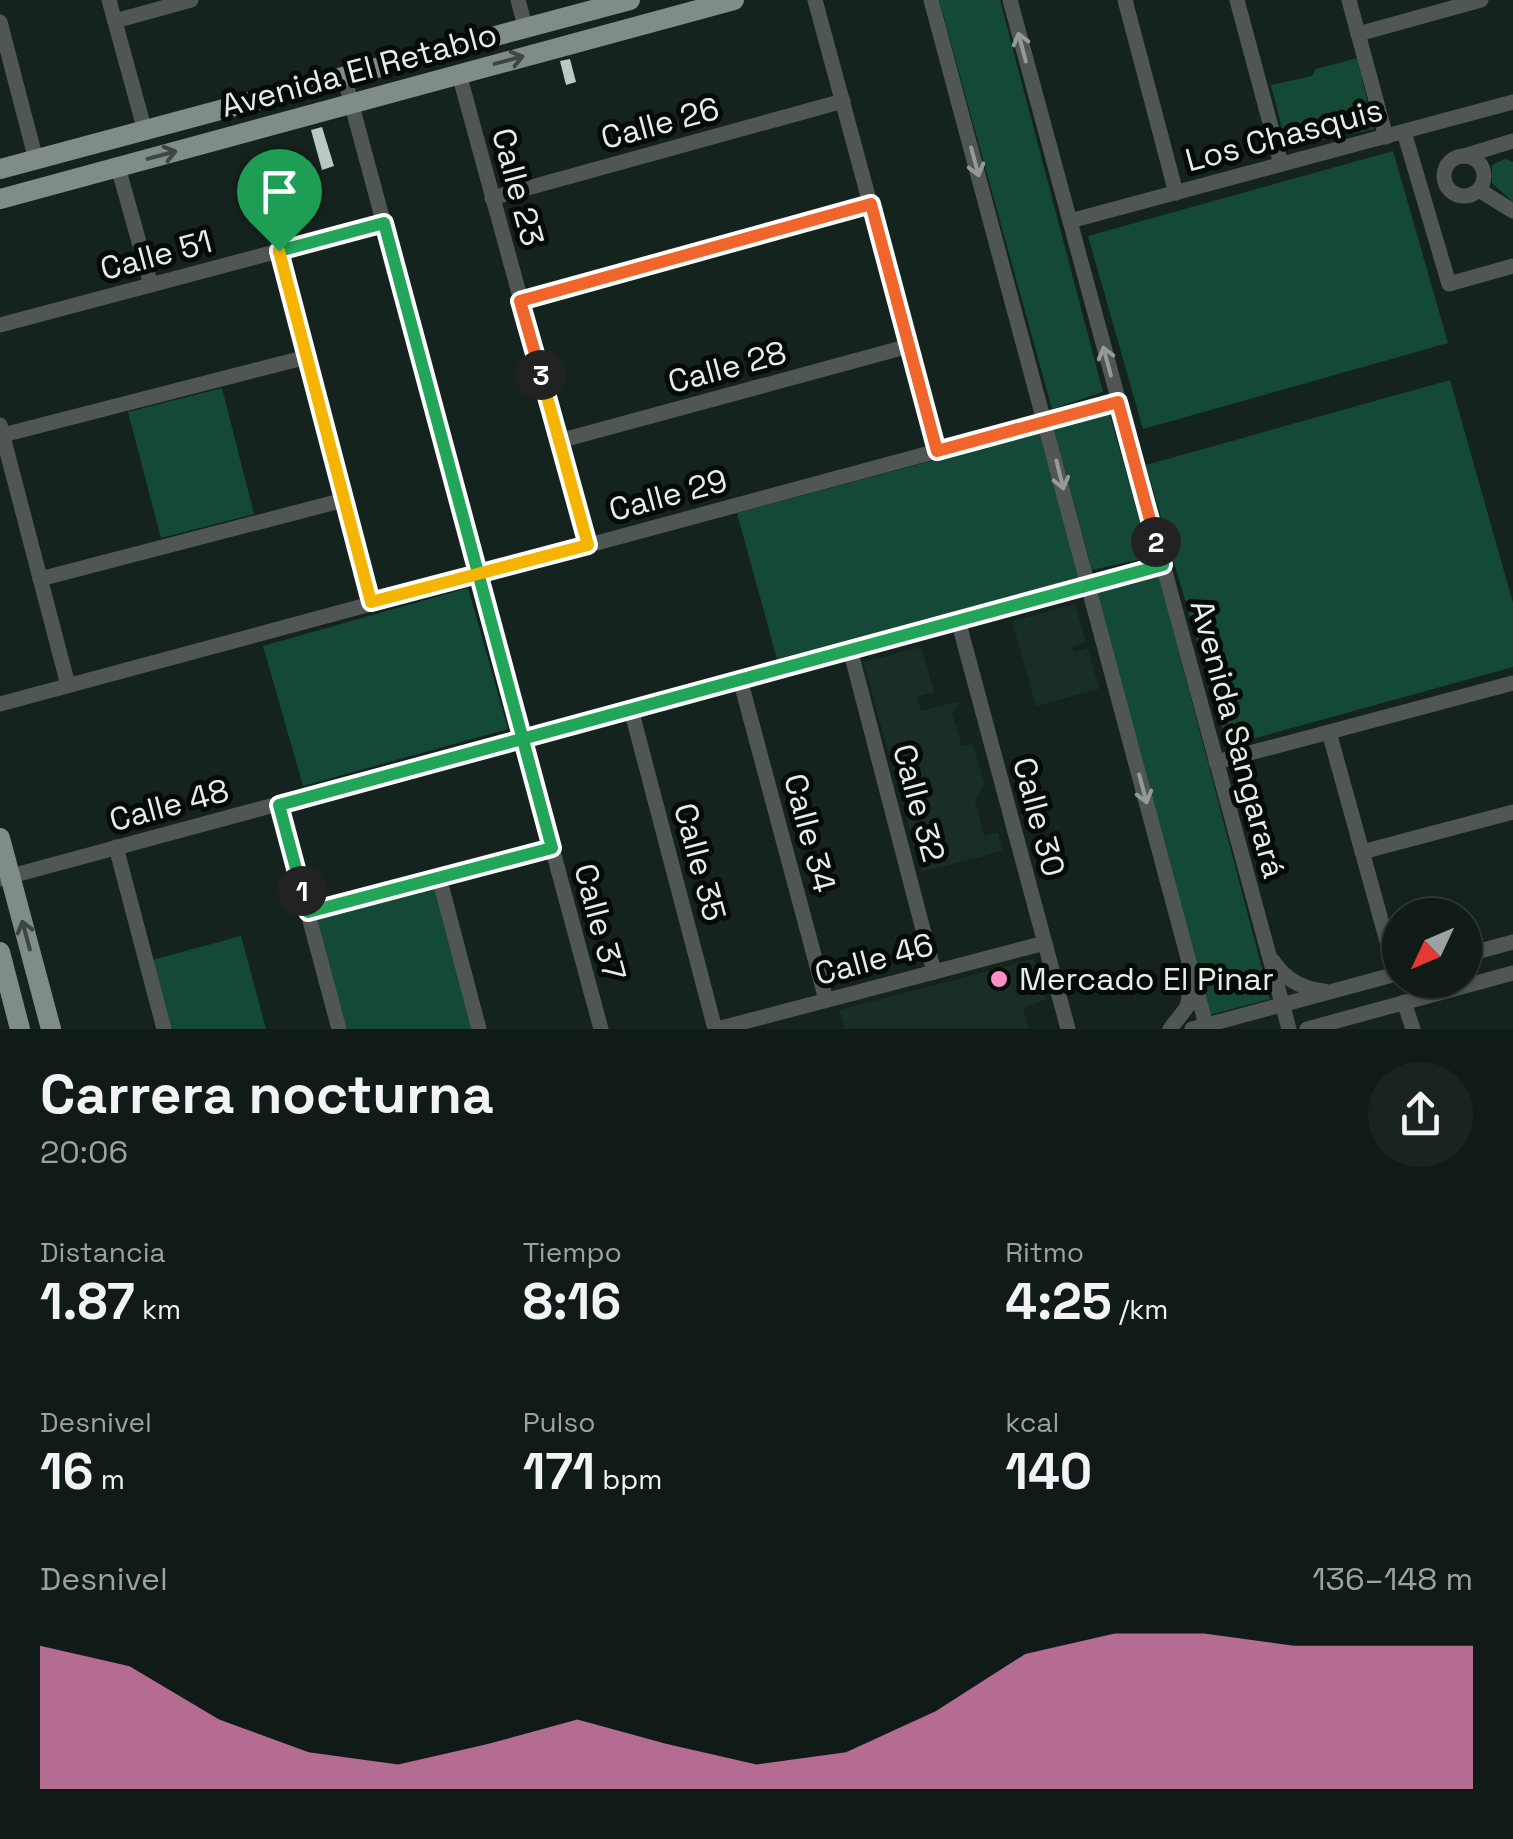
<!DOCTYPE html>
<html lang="es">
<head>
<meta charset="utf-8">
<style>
  body { margin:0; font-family:"Space Grotesk",sans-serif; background:#19231f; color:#f1f3f6; height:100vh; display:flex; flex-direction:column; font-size:38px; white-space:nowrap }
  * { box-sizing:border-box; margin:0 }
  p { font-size:32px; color:#9ca1a1 }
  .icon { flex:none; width:55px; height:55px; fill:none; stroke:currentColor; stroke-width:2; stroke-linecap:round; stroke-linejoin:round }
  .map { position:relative; height:1029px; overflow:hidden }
  .side { display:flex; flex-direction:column; background:#101a16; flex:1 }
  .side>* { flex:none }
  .needle { width:65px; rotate:226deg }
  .fabs { position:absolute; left:1382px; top:898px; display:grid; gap:20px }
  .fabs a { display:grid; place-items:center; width:100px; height:100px; border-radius:50%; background:#101a16; box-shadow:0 2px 8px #0004,0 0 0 2px #303835; font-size:50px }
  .pin { position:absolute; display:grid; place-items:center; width:85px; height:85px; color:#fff; margin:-102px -42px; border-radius:50% 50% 50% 0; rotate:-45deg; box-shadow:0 0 10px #0007 }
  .pin .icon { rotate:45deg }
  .km { position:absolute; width:50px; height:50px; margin:-25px; border-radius:50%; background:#222; color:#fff; font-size:28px; line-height:50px; text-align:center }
  .round { display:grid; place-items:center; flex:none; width:105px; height:105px; border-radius:52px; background:#19231f }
  .summary { display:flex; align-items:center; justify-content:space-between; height:170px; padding:0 40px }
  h1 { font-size:55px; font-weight:600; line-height:75px }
  .figures { display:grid; grid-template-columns:repeat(3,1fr); gap:15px; height:170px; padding:10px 40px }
  .figures div { display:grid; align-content:center }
  .figures b { font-size:50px; font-weight:600 }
  .figures small { font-size:28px; font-weight:400 }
  .figures p { font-size:28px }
  .chart { height:280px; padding:20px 40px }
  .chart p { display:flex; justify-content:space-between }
  .chart svg { width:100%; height:180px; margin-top:10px; fill:#fa8fc7; opacity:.7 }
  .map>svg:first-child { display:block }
  .built { fill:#192e26 }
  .green { fill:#144938 }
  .building { fill:#b9cac3 }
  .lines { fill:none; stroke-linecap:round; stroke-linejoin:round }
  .minor { stroke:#505653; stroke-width:15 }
  .major { stroke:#808d87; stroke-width:20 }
  .oneway { stroke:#949a97 }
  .oneway2 { stroke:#3d4641 }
  .split-1-casing { stroke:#fff; stroke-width:20 }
  .split-2-casing { stroke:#fff; stroke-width:20 }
  .split-3-casing { stroke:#fff; stroke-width:20 }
  .split-4-casing { stroke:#fff; stroke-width:20 }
  .split-1 { stroke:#22a559; stroke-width:12 }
  .split-2 { stroke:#22a559; stroke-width:12 }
  .split-3 { stroke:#f0652b; stroke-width:12 }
  .split-4 { stroke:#f5b400; stroke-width:12 }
  .poi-dot { fill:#fa8fc7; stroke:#060b08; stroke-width:4 }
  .labels { text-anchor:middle; stroke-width:10; stroke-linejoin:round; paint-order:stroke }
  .street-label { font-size:32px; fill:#e6eeea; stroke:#060b08 }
  .poi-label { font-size:32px; fill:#e6eeea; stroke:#060b08; text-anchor:start }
</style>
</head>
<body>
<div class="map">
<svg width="1513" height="1029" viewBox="0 0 1513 1029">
  <rect width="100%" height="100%" fill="#15231e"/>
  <g class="built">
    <polygon points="1075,604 1086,642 1072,647 1074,652 1088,648 1099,689 1036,706 1012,621"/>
    <polygon points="921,647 934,692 917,697 921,711 961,701 952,713 962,746 973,744 984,783 975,801 984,836 998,832 1002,851 922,872 863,662"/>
    <polygon points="1034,959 1047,999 1023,1008 1029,1029 845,1029 839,1010"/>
  </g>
  <g class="green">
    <polygon points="939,0 1000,0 1103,392 1052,409"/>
    <polygon points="1357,58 1374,129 1287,148 1271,85 1312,76 1316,69"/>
    <polygon points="1393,151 1448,343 1143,429 1088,236"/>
    <polygon points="1505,159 1513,162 1513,202 1492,183 1492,165"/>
    <polygon points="1450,380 1513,603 1513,667 1227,746 1146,465"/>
    <polygon points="222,388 254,514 161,538 128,412"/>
    <polygon points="1109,412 1150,557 1092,570 1053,426"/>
    <polygon points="1039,432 1079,578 777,659 737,513"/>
    <polygon points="1159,576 1270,999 1210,1015 1095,591"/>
    <polygon points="468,588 508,729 303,786 263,646"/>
    <polygon points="434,885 472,1029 346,1029 316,915"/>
    <polygon points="241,936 266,1029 170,1029 152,960"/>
  </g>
  <g class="building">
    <polygon points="570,59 576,82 566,85 560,61"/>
    <polygon points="322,127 334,166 322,170 311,130"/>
  </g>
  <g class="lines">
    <g class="minor">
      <polyline points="109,0 145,131"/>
      <polyline points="518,0 525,26"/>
      <polyline points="815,0 937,451"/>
      <polyline points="931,0 1207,1029"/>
      <polyline points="1010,0 1289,1029"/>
      <polyline points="1125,0 1176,193"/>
      <polyline points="1237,0 1281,164"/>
      <polyline points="1349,0 1386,137"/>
      <polyline points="115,21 191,0"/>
      <polyline points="0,22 36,160"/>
      <polyline points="1358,34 1481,0"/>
      <polyline points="459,74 588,545"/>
      <polyline points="344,76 601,1029"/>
      <polyline points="1404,132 1449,284 1513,266"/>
      <polyline points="1464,156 1513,141"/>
      <circle cx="1464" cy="176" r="20"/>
      <polyline points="118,167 151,285"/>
      <polyline points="1479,190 1513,211"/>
      <polyline points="492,198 843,101"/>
      <polyline points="1070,221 1513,102"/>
      <polyline points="279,251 371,602"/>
      <polyline points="521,301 871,204"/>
      <polyline points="0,325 384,223"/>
      <polyline points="0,425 68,685"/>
      <polyline points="3,435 307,357"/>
      <polyline points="559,441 909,346"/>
      <polyline points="40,579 344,500"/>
      <polyline points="958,620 1068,1029"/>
      <polyline points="850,649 934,972"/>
      <polyline points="740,679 826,1000"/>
      <polyline points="0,704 1119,402"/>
      <polyline points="631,709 715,1029"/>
      <polyline points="1329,732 1396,974"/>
      <polyline points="1216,762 1513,683"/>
      <polyline points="279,805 339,1029"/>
      <polyline points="116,847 164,1029"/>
      <polyline points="1362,852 1513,812"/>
      <polyline points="439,877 479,1029"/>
      <polyline points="0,879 1163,565"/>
      <polyline points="308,912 552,847"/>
      <polyline points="1465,955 1513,942"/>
      <path d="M1273,961c12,18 28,28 51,30"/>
      <polyline points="1404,1002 1413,1029"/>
      <polyline points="717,1029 1045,943"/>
      <polyline points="1170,1029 1187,1007 1192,982"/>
      <polyline points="1192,1029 1400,973"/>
      <polyline points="1307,1029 1513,973"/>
    </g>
    <g class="major">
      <polyline points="0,169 630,0"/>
      <polyline points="0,199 734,0"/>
      <polyline points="0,838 51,1029"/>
      <polyline points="0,952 20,1029"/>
    </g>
  </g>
  <defs><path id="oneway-shaft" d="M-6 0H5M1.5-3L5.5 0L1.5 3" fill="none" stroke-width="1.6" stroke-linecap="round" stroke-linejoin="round" transform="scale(2.5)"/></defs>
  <g class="oneway">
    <use href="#oneway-shaft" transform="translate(1022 47) rotate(-105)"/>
    <use href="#oneway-shaft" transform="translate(975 162) rotate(75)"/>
    <use href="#oneway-shaft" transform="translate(1107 361) rotate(-105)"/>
    <use href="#oneway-shaft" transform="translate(1060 475) rotate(76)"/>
    <use href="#oneway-shaft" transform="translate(1143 789) rotate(75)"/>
  </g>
  <g class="oneway2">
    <use href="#oneway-shaft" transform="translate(509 60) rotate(-15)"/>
    <use href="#oneway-shaft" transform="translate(162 155) rotate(-15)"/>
    <use href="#oneway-shaft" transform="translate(26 935) rotate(-105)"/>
  </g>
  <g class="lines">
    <defs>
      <polyline id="split-1" points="279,251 384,223 552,848 308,912 302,891"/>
      <polyline id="split-2" points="302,891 279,805 1163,565 1156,542"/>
      <polyline id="split-3" points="541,375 520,301 871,204 937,451 1118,402 1156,542"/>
      <polyline id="split-4" points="279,251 371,602 588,545 541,375"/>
    </defs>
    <use href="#split-1" class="split-1-casing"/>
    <use href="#split-2" class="split-2-casing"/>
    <use href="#split-3" class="split-3-casing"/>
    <use href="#split-4" class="split-4-casing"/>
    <use href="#split-1" class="split-1"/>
    <use href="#split-2" class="split-2"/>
    <use href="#split-3" class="split-3"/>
    <use href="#split-4" class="split-4"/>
  </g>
  <circle class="poi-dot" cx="999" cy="979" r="10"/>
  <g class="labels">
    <g class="street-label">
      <text transform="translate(359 70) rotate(-15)" y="11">Avenida El Retablo</text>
      <text transform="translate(660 123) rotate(-15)" y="11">Calle 26</text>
      <text transform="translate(1284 135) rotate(-15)" y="11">Los Chasquis</text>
      <text transform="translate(518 187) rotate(75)" y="11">Calle 23</text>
      <text transform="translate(156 255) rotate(-15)" y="11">Calle 51</text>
      <text transform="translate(727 367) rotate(-15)" y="11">Calle 28</text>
      <text transform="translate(668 495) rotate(-15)" y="11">Calle 29</text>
      <text transform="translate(1238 739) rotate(75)" y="11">Avenida Sangarará</text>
      <text transform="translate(919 803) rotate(75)" y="11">Calle 32</text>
      <text transform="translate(169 805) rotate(-15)" y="11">Calle 48</text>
      <text transform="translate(1039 817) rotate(75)" y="11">Calle 30</text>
      <text transform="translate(810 833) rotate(75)" y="11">Calle 34</text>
      <text transform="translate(700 862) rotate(75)" y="11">Calle 35</text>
      <text transform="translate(600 922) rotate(75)" y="11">Calle 37</text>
      <text transform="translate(874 959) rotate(-15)" y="11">Calle 46</text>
    </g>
    <g class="poi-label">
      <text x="1019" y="990">Mercado El Pinar</text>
    </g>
  </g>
</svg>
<div class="fabs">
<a><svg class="needle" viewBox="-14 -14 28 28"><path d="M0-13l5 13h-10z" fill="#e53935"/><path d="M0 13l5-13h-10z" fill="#9ca1a1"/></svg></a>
</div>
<div class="pin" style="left:279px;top:251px;background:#1e9e55"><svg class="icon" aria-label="arrive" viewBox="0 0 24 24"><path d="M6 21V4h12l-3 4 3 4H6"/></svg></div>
<b class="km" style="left:302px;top:891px">1</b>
<b class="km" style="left:1156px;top:542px">2</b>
<b class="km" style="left:541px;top:375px">3</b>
</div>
<section class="side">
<div class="summary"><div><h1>Carrera nocturna</h1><p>20:06</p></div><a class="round"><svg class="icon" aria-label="share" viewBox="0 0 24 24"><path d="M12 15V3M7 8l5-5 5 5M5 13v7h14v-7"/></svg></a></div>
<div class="figures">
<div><p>Distancia</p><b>1.87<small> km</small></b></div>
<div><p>Tiempo</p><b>8:16</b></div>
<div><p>Ritmo</p><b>4:25<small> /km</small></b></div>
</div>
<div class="figures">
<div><p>Desnivel</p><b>16<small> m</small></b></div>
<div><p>Pulso</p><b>171<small> bpm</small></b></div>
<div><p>kcal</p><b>140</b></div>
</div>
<div class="chart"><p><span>Desnivel</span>136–148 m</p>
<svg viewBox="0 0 160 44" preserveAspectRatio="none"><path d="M0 44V9L10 14L20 27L30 35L40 38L50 33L60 27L70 33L80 38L90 35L100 25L110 11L120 6L130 6L140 9L150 9L160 9V44z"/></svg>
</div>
</section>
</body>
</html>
